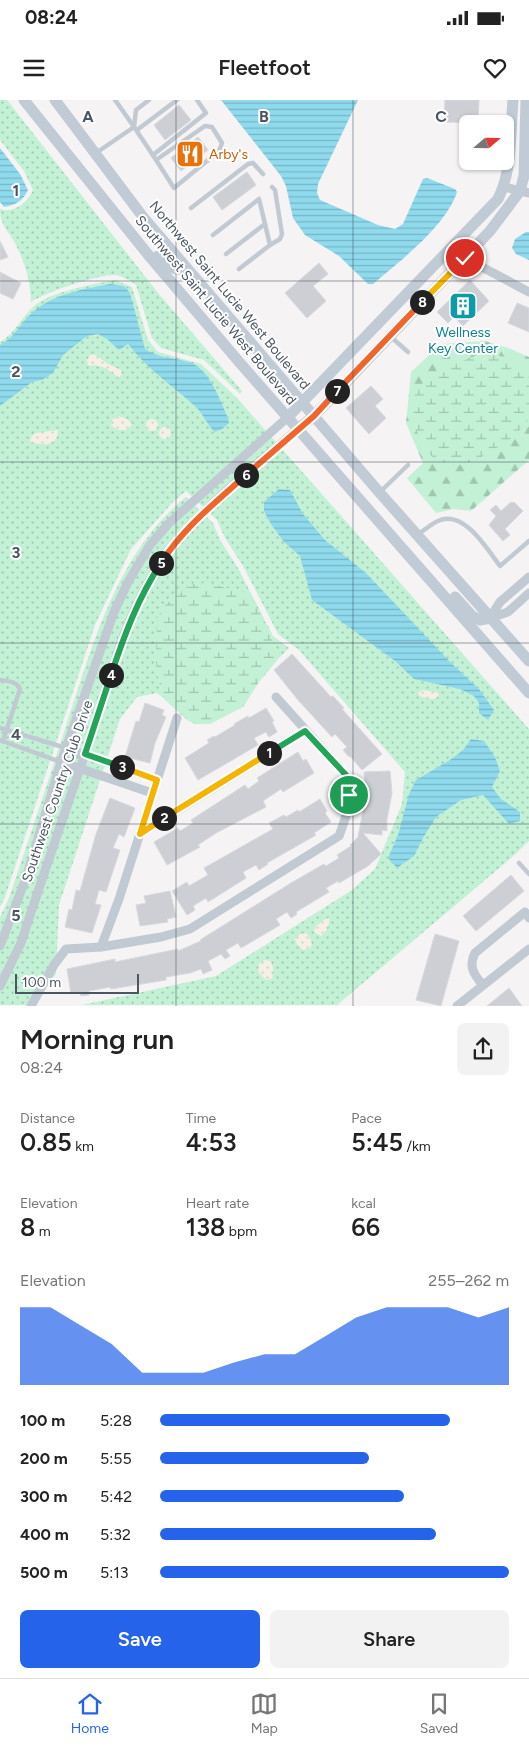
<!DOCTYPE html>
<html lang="en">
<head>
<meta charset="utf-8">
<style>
  body { margin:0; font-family:Figtree,sans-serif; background:#f2f2f2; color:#222; height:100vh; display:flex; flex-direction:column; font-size:19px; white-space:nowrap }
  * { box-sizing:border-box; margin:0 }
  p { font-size:16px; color:#767676 }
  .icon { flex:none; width:28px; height:28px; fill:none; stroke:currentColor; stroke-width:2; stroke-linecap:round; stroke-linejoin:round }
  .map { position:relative; height:906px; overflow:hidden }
  .side { display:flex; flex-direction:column; background:#fff; flex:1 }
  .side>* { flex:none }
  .needle { width:32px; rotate:70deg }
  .controls { position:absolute; left:459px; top:15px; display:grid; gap:10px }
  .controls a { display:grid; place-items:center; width:55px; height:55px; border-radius:8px; background:#fff; box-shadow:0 1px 4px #0004; font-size:25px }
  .scale { position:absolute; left:15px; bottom:12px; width:124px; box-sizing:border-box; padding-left:5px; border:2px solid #4a5661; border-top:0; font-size:14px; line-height:18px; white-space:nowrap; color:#4a5661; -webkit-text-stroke:4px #fff; paint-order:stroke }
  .pin { position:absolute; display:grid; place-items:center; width:42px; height:42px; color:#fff; margin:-21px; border:2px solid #fff; border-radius:50%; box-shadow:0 1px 5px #0007 }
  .km { position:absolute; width:25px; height:25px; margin:-12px; border-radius:50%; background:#222; color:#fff; font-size:14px; line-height:25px; text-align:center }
  .round { display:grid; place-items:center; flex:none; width:52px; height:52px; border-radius:8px; background:#f2f2f2 }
  .headline { display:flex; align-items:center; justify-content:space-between; height:85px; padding:0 20px }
  h1 { font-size:28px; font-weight:600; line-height:38px }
  .figures { display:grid; grid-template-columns:repeat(3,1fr); gap:8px; height:85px; padding:5px 20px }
  .figures div { display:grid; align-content:center }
  .figures b { font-size:25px; font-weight:600 }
  .figures small { font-size:14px; font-weight:400 }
  .figures p { font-size:14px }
  .chart { height:140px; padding:10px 20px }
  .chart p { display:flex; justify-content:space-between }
  .chart svg { width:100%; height:90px; margin-top:5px; fill:#2563eb; opacity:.7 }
  .action { display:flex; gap:10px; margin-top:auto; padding:10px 20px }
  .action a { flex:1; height:58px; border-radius:8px; background:#2563eb; color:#fff; font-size:20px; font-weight:600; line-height:58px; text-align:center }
  .action a+a { background:#f2f2f2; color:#222 }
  ul { padding:0 20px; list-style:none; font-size:16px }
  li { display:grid; grid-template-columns:80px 60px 1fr; align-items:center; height:38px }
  li i { height:12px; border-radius:6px; background:#2563eb }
  .status { display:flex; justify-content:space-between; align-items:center; height:35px; padding:0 25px; background:#fff; direction:ltr }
  .status svg { height:14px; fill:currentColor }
  header { display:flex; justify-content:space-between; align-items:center; height:65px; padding:0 20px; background:#fff; font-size:22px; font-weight:600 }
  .menu { display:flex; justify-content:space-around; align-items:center; height:70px; border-top:1px solid #e0e0e0; background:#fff; font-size:14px; color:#767676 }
  .menu a { display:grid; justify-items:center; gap:2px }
  .menu .active { color:#2563eb }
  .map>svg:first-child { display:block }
  .grass { fill:url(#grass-dots) }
  .forest { fill:url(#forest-firs) }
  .wetland { fill:url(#wetland-marsh) }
  .sand { fill:url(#sand-dots) }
  .water { fill:url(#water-rules) }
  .building { fill:#cdcfd5; stroke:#d7d9de }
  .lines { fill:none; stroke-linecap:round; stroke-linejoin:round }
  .lane { stroke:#c1cad2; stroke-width:4.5 }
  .street { stroke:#c1cad2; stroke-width:9 }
  .secondary { stroke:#c1cbd6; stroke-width:11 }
  .split-1-casing { stroke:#fff; stroke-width:10 }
  .split-2-casing { stroke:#fff; stroke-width:10 }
  .split-3-casing { stroke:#fff; stroke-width:10 }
  .split-4-casing { stroke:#fff; stroke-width:10 }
  .split-5-casing { stroke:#fff; stroke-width:10 }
  .split-6-casing { stroke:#fff; stroke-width:10 }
  .split-7-casing { stroke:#fff; stroke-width:10 }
  .split-8-casing { stroke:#fff; stroke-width:10 }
  .split-9-casing { stroke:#fff; stroke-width:10 }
  .split-1 { stroke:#22a559; stroke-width:6 }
  .split-2 { stroke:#f5b400; stroke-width:6 }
  .split-3 { stroke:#f5b400; stroke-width:6 }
  .split-4 { stroke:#22a559; stroke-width:6 }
  .split-5 { stroke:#22a559; stroke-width:6 }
  .split-6 { stroke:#f0652b; stroke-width:6 }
  .split-7 { stroke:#f0652b; stroke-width:6 }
  .split-8 { stroke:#f0652b; stroke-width:6 }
  .split-9 { stroke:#f5b400; stroke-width:6 }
  .grid { fill:none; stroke:#4a5661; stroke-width:1; stroke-opacity:0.55 }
  .labels { text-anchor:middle; stroke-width:4; stroke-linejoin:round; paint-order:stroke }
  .food-label { font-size:14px; fill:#c56008; stroke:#fff; text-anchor:start }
  .street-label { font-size:14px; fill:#4a5661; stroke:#fff }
  .culture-label { font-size:14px; fill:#0d838f; stroke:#fff }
  .grid-label { font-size:16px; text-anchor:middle; font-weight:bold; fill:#4a5661; stroke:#fff; stroke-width:4; stroke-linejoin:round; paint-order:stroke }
</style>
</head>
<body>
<div class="status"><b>08:24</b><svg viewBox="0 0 49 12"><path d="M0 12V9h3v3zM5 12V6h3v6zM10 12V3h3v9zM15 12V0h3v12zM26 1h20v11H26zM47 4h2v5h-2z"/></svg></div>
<header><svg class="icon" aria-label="menu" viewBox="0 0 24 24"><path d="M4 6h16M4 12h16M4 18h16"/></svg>Fleetfoot<svg class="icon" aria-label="heart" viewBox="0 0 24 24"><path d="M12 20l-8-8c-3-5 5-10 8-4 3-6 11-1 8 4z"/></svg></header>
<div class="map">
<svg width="529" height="906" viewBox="0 0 529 906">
  <defs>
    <pattern id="grass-dots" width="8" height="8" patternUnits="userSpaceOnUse" patternTransform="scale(1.25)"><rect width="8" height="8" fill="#c3f1d5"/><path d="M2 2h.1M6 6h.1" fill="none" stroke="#a0c6b0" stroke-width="1.8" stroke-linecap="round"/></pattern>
    <pattern id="forest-firs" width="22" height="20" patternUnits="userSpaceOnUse" patternTransform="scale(1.25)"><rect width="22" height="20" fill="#c3f1d5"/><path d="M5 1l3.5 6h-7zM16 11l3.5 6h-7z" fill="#a0c6b0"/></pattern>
    <pattern id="wetland-marsh" width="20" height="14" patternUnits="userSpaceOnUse" patternTransform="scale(1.25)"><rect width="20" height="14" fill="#c3f1d5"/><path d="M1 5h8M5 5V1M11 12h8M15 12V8" fill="none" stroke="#a0c6b0"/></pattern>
    <pattern id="sand-dots" width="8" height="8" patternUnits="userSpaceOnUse" patternTransform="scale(1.25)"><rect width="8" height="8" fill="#f5f0e5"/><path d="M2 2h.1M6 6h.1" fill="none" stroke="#d4d0c7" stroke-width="1.8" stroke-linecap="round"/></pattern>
    <pattern id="water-rules" width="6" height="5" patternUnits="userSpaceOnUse" patternTransform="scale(1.25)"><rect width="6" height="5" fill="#90daee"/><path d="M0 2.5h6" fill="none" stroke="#78b4c4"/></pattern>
  </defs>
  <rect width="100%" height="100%" fill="#f5f3f3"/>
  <g class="grass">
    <path d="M0,0h7l151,193 84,98 -2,3 -36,-34 -43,-12 -9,-10 -16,-53c-5,-4 -15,-10 -22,-10 -18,0 -67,17 -83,27 -1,-23 -5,-36 -15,-57 -7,-14 -16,-19 -16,-36 14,5 28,-7 33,-19l-9,-19 -24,-31z"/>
    <path d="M115,180l17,7 16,53 10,12 43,12 37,35 291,330v112l-19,18 -173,146h-255l134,-29 136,-86 23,-21 27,-65 3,-32 -106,-122 -21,-16 -35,-68 -18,-28 -8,-18 -31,-29 -13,11 -42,47 -36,76 -90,272 -5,10v-565c15,-8 21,-25 34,-36 16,-14 60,-22 81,-26z"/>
    <path d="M186,397l27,26 7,17 18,28 35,68 16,12 -10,10 -15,-39 -106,25 -2,20 6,33 -5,-4 -20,4 -17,22 -61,186 -3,69 -25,31h-31v-88l9,-19c19,-56 38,-113 56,-169 27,-82 51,-176 121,-232z"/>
  </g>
  <polygon class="forest" points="485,241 511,249 529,257 529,360 471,411 453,409 436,413 407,378 423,363 406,323 411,272 441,244"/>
  <g class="wetland">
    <path d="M482,253l29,5 16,17 2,3v41c-5,6 -10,13 -15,17 -10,8 -38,26 -50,28 -9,2 -22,-1 -30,-6 -7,-5 -12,-14 -15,-22 -5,-9 -8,-30 -4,-41 9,-21 48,-34 67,-42z"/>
    <polygon points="207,483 247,493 264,519 279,558 259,582 243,607 210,624 195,624 187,620 162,597 156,564 157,518 166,504 193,484"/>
  </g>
  <g class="sand">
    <path d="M94,254l14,10 13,6 1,4 -4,4c-8,-8 -17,-14 -28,-12l-2,-1 -1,-5 2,-4z"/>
    <path d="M118,316l9,3 5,5c-4,9 -16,7 -21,1l1,-5z"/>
    <circle cx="152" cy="325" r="6"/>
    <circle cx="165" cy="333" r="6"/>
    <path d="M58,330l-1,7c-5,10 -15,7 -25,6l-2,-2 2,-5 4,-3z"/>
    <path d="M422,590l14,2 3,2 -1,3c-5,4 -12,1 -18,-1l-2,-3z"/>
    <path d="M327,818h2c1,6 -3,15 -8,18l-7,-4 2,-6z"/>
    <polygon points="306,833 309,836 312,844 310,848 303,850 297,844 295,839 300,834"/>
    <path d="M265,860l5,1c4,3 3,13 2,18l-6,1 -7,-7 -1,-5 2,-5z"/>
  </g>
  <g class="water">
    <path d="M221,0h137l-40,84 -1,9 3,7 58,25 17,4 8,-5 20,-45 4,-1 28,11 2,3c-11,34 -57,69 -84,92h-5l-29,-28 -34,-21 -12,-17 -7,-32 -5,-10z"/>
    <path d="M0,48l20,26 8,16c-5,11 -13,15 -24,17l-4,-5z"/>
    <polygon points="526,132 529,132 529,160 516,154 512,148 515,139"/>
    <path d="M110,184l14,2 6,7 15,56c16,10 27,8 44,13 20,6 31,38 39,56l1,5 -7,6 -7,3c-8,-7 -11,-17 -19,-25 -23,-21 -49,-38 -68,-63l-9,6 -12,-11 -9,-5 -11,2 -24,19 -10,18 -11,7 -10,2 -32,24v-61c15,-8 21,-23 33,-33 20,-18 51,-23 77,-28z"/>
    <polygon points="279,389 290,390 303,414 325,440 366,473 451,563 479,589 494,610 488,620 479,613 479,603 474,596 460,589 414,579 395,561 312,500 300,456 284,442 271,424 264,411 264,402"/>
    <polygon points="471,639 484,641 495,657 500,671 492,687 501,699 520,712 520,721 509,724 483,695 461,700 436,717 423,738 414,756 397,768 388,758 398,735 409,694 416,680 450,660 463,650"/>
  </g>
  <g class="building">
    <polygon points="445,0 479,0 478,23 444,22"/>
    <polygon points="179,5 191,20 165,40 154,25"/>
    <polygon points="198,37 208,50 181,71 171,58"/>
    <polygon points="247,72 256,85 222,110 213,97"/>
    <polygon points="0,141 8,157 0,160"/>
    <polygon points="319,163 328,174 313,186 326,201 307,218 285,193"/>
    <polygon points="0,172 21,183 13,199 0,193"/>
    <polygon points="470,180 489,201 463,226 454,217 448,223 437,212"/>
    <polygon points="517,203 529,208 529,232 508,223"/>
    <polygon points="371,286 383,299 375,306 386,318 369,334 346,308"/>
    <polygon points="511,402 512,403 514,402 523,411 505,429 510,435 503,441 489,425 496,416 490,410 496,405 501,411"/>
    <polygon points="292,554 331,597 333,596 344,608 342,609 382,654 362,670 350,656 349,657 343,650 347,647 335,634 332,637 298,600 274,570"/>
    <polygon points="145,603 164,610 162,615 166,617 155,643 150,663 125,657 136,621 139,622"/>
    <polygon points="266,608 274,621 272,622 277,632 269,637 266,632 254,638 258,645 198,680 185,658 209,643 207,640 214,636 215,637 235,625 234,624 248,616 249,618"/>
    <polygon points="298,652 303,661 306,659 314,673 283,692 281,689 263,701 266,707 216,733 198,745 200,747 167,765 154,742 178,728 180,731 193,723 191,720 245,685 248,689 259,681 257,678"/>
    <polygon points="390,671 392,693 387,719 387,731 382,730 382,735 363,733 381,754 368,766 339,783 338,781 326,788 329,792 296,812 297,814 291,818 287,812 276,819 280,825 241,848 238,843 226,850 230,856 225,859 221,854 208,861 212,870 203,874 201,869 190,873 166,877 166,880 111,889 110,887 89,891 89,895 81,896 80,892 71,894 67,869 115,859 115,862 178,849 178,851 201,841 200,840 291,783 324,764 326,766 339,758 337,755 351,746 350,745 358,737 368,684 365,684 364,672"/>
    <polygon points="110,698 135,708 124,737 119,734 113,748 120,750 106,792 99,790 95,804 101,805 92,833 65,827 69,809 72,810 76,790 80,791 96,734"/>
    <polygon points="320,699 327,711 325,713 331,722 314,733 316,735 267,763 268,764 259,770 256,765 243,772 246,778 208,802 206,798 193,806 195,810 187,815 172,791 187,782 189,786 208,775 204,768 273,729 269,723 284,715 286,717 298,710 299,712"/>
    <polygon points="511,775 524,791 476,831 463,816"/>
    <polygon points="170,791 176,817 167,819 168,822 140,826 136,805 146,803 144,796"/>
    <polygon points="435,834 459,841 441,906 416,900"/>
    <polygon points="509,888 522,906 487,906"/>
  </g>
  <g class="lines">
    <g class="lane">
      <path d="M115,0c21,29 40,58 59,88l45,-37 3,-8 -10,-16 -7,-1 -49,34"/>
      <polyline points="137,30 177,0"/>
      <polyline points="96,53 134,27 136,10 149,0"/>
      <polyline points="153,55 206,13 197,0"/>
      <polyline points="191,108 248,64 253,63 263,74"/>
      <polyline points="213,135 259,99 265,124 226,154"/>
      <polyline points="270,145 280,139 282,134 275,90 272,87"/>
      <polyline points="239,169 270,145 265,124"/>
      <polyline points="391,237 408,252"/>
      <polyline points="380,392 408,365"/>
      <path d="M418,434c7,-4 13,-10 20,-13 26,-12 49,28 62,45l29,-25"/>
      <path d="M0,580c7,1 17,1 20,9l-17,52"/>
      <polyline points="0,628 66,648"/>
      <polyline points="0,640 61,662"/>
      <polyline points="519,763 529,774"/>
    </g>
    <g class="street">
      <polyline points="504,87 529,93"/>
      <polyline points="452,147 465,158 529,192"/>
      <polyline points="490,518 500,502 529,477"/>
      <polyline points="490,518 508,512 529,493"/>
      <polyline points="66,648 157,680"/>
      <polyline points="61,662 152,693"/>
      <polyline points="140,734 305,631"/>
      <polyline points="0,846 26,778 61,662 114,512 128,482 150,445 169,423 288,317"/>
      <polyline points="101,847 119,799 177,618"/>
      <path d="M483,885c-9,-10 -15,-19 -8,-32l50,-41 4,6"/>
      <path d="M0,886l21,-43c22,-68 46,-136 69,-204 20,-61 35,-126 72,-179 35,-49 91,-92 136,-131"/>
      <path d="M31,906l23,-41 12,-16 35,-2 60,-10 29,-8 149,-93c7,-18 15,-42 7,-61l-70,-78"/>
      <polyline points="457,906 529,849"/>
    </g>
    <g class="secondary">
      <polyline points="24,0 150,157 240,263 529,593"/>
      <polyline points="55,0 143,117 379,392 529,561"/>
      <path d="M158,156c7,7 16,17 28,12"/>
      <path d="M288,317l210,-218c15,-30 12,-67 15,-99"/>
      <polyline points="298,329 314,316 490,131 520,91 524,76 526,0"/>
      <polyline points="455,497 472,516 480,520 490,518"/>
    </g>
  </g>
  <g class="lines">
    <defs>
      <polyline id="split-1" points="269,653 305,631 346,675 350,684 349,695"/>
      <polyline id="split-2" points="164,718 269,653"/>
      <polyline id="split-3" points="122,667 157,680 140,734 164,718"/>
      <polyline id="split-4" points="111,575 85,654 122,667"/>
      <path id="split-5" d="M111,575c13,-39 27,-77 50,-112"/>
      <path id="split-6" d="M161,463c22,-35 55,-61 85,-88"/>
      <polyline id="split-7" points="246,375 314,316 337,291"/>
      <polyline id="split-8" points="337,291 422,202"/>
      <polyline id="split-9" points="422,202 465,158"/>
    </defs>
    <use href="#split-1" class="split-1-casing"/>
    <use href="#split-2" class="split-2-casing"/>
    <use href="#split-3" class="split-3-casing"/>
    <use href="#split-4" class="split-4-casing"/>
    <use href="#split-5" class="split-5-casing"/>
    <use href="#split-6" class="split-6-casing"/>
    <use href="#split-7" class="split-7-casing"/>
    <use href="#split-8" class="split-8-casing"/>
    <use href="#split-9" class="split-9-casing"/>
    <use href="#split-1" class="split-1"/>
    <use href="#split-2" class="split-2"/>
    <use href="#split-3" class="split-3"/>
    <use href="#split-4" class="split-4"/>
    <use href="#split-5" class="split-5"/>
    <use href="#split-6" class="split-6"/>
    <use href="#split-7" class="split-7"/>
    <use href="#split-8" class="split-8"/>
    <use href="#split-9" class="split-9"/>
  </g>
  <path class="grid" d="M176,0v906M353,0v906M0,181h529M0,362h529M0,543h529M0,724h529"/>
  <defs>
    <symbol id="restaurant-square" viewBox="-11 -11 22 22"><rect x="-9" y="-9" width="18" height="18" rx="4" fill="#e8710a" stroke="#fff"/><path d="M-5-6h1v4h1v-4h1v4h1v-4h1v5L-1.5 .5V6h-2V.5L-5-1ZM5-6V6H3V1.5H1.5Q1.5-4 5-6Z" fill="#fff"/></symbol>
    <symbol id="building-square" viewBox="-11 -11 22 22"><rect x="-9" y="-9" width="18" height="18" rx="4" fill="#0f9aa8" stroke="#fff"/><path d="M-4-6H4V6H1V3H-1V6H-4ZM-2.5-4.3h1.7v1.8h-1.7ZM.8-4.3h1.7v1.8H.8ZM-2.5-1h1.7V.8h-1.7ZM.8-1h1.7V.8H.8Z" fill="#fff"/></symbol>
  </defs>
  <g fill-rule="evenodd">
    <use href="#restaurant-square" x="174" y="38" width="32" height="32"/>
    <use href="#building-square" x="447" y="190" width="32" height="32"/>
  </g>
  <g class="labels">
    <g class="food-label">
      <text x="209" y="59">Arby's</text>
    </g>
    <g class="street-label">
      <text transform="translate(230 195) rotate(50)" y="5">Northwest Saint Lucie West Boulevard</text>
      <text transform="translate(216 210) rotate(50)" y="5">Southwest Saint Lucie West Boulevard</text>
      <text transform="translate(57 691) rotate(-71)" y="5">Southwest Country Club Drive</text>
    </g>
    <g class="culture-label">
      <text x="463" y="237">Wellness<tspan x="463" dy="16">Key Center</tspan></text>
    </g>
  </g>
  <g class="grid-label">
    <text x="88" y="22">A</text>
    <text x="264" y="22">B</text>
    <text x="441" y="22">C</text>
    <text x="16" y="96">1</text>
    <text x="16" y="277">2</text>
    <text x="16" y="458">3</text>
    <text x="16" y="640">4</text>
    <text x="16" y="821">5</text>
  </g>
</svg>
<div class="controls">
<a><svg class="needle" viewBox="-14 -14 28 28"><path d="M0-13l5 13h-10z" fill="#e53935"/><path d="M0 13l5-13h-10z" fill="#767676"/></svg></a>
</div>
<div class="scale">100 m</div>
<div class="pin" style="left:349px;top:695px;background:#1e9e55"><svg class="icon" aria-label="arrive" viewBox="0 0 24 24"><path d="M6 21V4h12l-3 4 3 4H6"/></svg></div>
<div class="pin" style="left:465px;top:158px;background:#d93025"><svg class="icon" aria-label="check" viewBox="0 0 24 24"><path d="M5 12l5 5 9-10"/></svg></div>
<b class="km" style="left:269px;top:653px">1</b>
<b class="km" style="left:164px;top:718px">2</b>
<b class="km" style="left:122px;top:667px">3</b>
<b class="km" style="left:111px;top:575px">4</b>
<b class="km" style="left:161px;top:463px">5</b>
<b class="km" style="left:246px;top:375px">6</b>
<b class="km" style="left:337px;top:291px">7</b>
<b class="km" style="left:422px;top:202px">8</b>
</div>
<section class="side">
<div class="headline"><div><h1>Morning run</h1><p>08:24</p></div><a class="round"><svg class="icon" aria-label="share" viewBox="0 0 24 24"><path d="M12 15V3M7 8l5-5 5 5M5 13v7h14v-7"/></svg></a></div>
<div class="figures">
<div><p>Distance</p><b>0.85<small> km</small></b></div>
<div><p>Time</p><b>4:53</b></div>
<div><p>Pace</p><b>5:45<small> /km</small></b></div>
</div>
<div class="figures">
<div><p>Elevation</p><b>8<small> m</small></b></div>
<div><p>Heart rate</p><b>138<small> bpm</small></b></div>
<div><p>kcal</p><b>66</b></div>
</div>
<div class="chart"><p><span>Elevation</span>255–262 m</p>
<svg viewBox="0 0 160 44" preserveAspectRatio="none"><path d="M0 44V6L10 6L20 15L30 24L40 38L50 38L60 38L70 33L80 29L90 29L100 20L110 11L120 6L130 6L140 6L150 11L160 6V44z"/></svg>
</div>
<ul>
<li><b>100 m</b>5:28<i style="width:83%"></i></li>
<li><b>200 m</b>5:55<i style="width:60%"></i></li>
<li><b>300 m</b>5:42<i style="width:70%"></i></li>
<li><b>400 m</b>5:32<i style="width:79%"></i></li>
<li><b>500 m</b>5:13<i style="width:100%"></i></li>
</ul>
<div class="action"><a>Save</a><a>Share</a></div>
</section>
<nav class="menu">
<a class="active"><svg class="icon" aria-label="home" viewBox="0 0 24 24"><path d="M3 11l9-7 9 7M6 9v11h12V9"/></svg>Home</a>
<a><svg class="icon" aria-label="map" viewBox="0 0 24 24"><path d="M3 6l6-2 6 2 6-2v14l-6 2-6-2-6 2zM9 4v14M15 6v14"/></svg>Map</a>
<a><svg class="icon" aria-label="saved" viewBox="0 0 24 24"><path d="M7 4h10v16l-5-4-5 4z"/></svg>Saved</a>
</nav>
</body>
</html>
